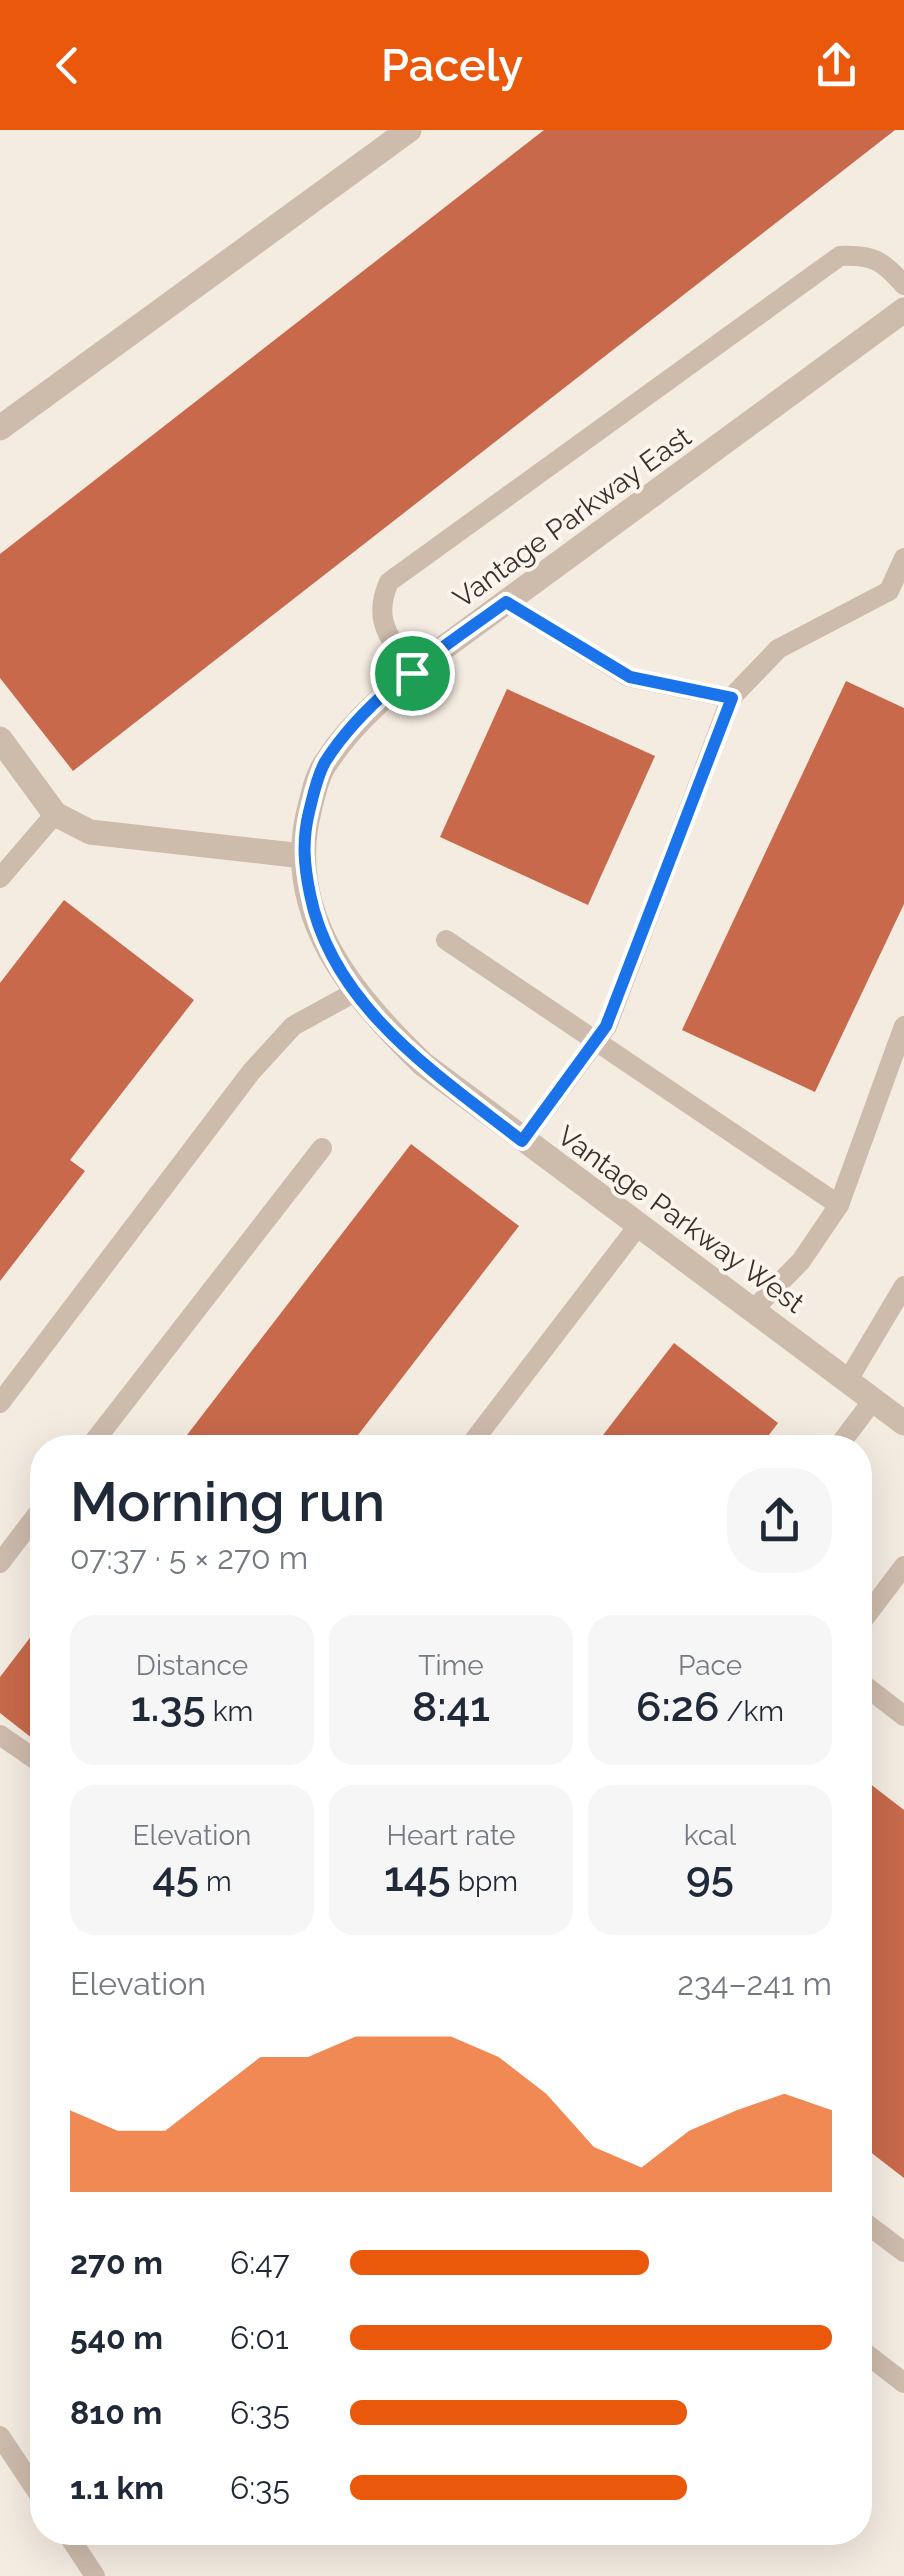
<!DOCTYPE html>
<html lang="en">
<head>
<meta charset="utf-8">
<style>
  body { margin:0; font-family:Raleway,sans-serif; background:#f6f6f7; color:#1f2937; height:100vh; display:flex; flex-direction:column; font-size:38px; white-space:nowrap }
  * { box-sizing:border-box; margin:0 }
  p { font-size:32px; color:#747a83 }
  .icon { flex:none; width:55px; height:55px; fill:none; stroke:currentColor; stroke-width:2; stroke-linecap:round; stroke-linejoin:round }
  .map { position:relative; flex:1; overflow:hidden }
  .panel { position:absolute; left:30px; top:1305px; width:842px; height:1110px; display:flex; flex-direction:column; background:#fff; border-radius:40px; box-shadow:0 10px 40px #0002 }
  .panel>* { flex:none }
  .pin { position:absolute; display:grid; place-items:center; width:85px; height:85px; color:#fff; margin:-42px; border:5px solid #fff; border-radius:50%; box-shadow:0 2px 10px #0007 }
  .round { display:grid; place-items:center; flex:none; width:105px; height:105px; border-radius:40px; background:#f6f6f7 }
  .head { display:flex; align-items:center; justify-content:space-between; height:170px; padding:0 40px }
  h1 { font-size:55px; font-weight:600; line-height:75px }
  .metrics { display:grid; grid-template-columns:repeat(3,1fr); gap:15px; height:170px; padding:10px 40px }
  .metrics div { display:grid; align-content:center; border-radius:25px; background:#f6f6f7; text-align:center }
  .metrics b { font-size:42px; font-weight:600 }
  .metrics small { font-size:28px; font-weight:400 }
  .metrics p { font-size:28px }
  .chart { height:280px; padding:20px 40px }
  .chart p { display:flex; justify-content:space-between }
  .chart svg { width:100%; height:180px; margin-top:10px; fill:#ea580c; opacity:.7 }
  ul { padding:0 40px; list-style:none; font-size:32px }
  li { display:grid; grid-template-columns:160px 120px 1fr; align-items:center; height:75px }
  li i { height:25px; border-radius:12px; background:#ea580c }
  header { display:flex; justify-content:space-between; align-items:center; height:130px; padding:0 40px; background:#ea580c; color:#fff; font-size:45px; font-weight:600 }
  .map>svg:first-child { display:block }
  .building { fill:#c8694b }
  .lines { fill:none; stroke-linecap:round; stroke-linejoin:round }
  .service { stroke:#cdbbac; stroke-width:20 }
  .minor { stroke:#cdbbac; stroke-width:25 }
  .route-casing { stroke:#fff; stroke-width:20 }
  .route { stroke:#1a73e8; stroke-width:12 }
  .labels { text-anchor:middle; stroke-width:8; stroke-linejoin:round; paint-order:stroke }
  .street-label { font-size:28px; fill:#3b302b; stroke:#fbf5ee }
</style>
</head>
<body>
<header><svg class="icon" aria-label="back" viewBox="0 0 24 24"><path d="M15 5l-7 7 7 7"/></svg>Pacely<svg class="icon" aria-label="share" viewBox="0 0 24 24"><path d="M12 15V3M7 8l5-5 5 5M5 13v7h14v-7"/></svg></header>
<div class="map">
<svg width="904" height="2446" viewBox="0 0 904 2446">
  <rect width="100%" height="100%" fill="#f4ebe1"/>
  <g class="building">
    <polygon points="544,0 895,0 73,641 0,548 0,424"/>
    <polygon points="846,551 904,578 904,774 815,962 682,900"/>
    <polygon points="507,559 655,626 588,775 440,707"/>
    <polygon points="64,770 194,870 70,1030 85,1041 0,1151 0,853"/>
    <polygon points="411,1014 519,1096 348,1318 177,1318"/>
    <polygon points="674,1213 778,1293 759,1318 593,1318"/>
    <polygon points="42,1492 42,1616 0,1583 0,1547"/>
    <polygon points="860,1646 904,1680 904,2048 860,2014"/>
  </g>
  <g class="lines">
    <g class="service">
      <polyline points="506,472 629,547 731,568"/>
      <path d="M412,543c-20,-34 -41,-51 -23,-91l451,-326c33,-2 43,5 64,29"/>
      <polyline points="0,748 55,684"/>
      <polyline points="446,810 839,1075 801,1131 754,1179"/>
      <polyline points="522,1011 607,896 731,568 778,519 889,461 904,428"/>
      <polyline points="839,1075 904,896"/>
      <polyline points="848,1250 904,1156"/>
      <polyline points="0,1273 251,942 293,896 355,862"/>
      <polyline points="89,1318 322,1018"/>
      <polyline points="468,1318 638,1096"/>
      <polyline points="837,1318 874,1269"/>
      <polyline points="0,1433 42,1378"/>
      <polyline points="860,1494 904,1436"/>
      <polyline points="860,1552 904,1586"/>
      <polyline points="0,1605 42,1634"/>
      <polyline points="860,2089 904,2122"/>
      <polyline points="860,2219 904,2253"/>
      <polyline points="0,2306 42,2369"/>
      <polyline points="66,2402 95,2446"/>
    </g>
    <g class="minor">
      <path d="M904,180l-462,339c-42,34 -85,66 -115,112 -10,13 -14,34 -18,50 -26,105 45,186 114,253l481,359"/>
      <polyline points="0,298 409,0"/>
      <polyline points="0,609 55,684 90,702 303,726"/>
    </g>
  </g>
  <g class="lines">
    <defs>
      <path id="route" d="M506,472l124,75 102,21 -126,328 -84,115c-84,-66 -190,-134 -212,-247 -6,-29 -8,-53 -1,-82 4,-16 8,-36 16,-50 43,-68 118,-114 181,-160z"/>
    </defs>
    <use href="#route" class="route-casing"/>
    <use href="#route" class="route"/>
  </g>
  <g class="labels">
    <g class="street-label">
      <text transform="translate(572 387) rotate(-36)" y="10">Vantage Parkway East</text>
      <text transform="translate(681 1089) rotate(36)" y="10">Vantage Parkway West</text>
    </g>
  </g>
</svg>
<div class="pin" style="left:412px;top:543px;background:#1e9e55"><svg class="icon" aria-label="arrive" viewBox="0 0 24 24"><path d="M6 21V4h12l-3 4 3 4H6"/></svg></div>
<section class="panel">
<div class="head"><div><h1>Morning run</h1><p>07:37 · 5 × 270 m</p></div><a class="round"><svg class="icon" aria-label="share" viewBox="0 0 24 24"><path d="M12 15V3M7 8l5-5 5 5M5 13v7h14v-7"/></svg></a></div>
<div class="metrics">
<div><p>Distance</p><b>1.35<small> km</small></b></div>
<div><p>Time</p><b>8:41</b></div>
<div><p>Pace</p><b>6:26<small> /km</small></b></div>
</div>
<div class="metrics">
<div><p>Elevation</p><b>45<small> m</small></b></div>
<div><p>Heart rate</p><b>145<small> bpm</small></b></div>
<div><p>kcal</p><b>95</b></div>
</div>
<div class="chart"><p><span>Elevation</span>234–241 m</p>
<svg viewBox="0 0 160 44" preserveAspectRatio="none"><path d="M0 44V24L10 29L20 29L30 20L40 11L50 11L60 6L70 6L80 6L90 11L100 20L110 33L120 38L130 29L140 24L150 20L160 24V44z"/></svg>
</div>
<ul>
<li><b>270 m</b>6:47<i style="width:62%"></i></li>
<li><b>540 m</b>6:01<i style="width:100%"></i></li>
<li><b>810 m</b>6:35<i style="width:70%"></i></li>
<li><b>1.1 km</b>6:35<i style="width:70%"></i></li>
</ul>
</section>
</div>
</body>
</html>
